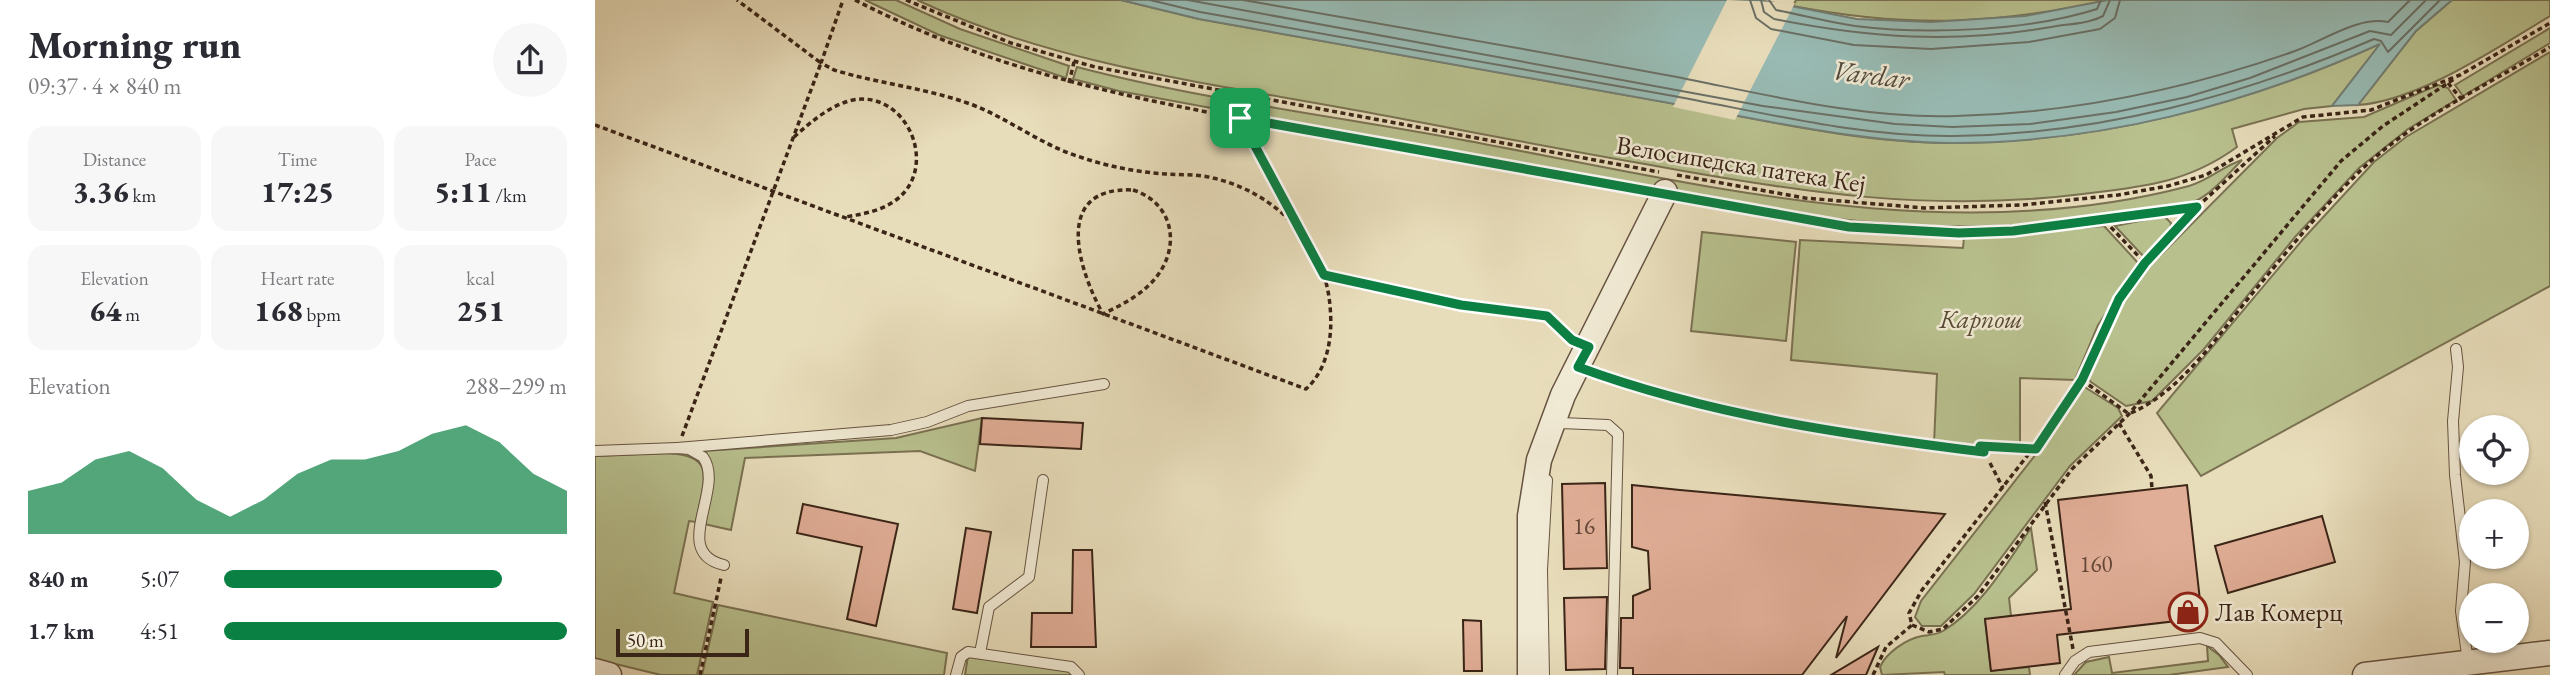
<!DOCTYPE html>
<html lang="en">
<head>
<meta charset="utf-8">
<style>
  body { margin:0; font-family:"EB Garamond",serif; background:#f7f7f7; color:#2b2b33; height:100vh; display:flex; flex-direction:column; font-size:26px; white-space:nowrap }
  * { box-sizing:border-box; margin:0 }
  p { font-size:23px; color:#7c7c81 }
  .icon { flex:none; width:38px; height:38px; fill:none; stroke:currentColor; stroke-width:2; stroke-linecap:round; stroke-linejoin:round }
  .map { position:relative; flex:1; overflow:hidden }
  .drawer { display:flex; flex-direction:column; background:#fff; width:595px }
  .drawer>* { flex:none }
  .controls { position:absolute; left:1864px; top:415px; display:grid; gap:14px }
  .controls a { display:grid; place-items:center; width:70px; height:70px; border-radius:50%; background:#fff; box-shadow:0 2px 5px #0004; font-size:35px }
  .scale { position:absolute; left:21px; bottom:18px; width:133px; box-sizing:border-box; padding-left:7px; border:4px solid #3b2517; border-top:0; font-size:19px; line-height:24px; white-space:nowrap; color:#3b2517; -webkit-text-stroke:5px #f0e9d3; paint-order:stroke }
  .pin { position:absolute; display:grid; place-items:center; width:60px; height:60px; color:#fff; margin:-30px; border-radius:14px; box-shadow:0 4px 10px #0006 }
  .round { display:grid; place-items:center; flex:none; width:74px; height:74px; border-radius:37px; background:#f7f7f7 }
  .summary { display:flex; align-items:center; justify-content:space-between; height:119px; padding:0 28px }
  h1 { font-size:38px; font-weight:800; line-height:52px }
  .metrics { display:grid; grid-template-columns:repeat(3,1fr); gap:10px; height:119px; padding:7px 28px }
  .metrics div { display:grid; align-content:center; border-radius:18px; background:#f7f7f7; text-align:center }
  .metrics b { font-size:30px; font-weight:800 }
  .metrics small { font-size:19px; font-weight:400 }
  .metrics p { font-size:19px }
  .chart { height:196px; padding:14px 28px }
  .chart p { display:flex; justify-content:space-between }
  .chart svg { width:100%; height:126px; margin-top:7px; fill:#0b8043; opacity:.7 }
  ul { padding:0 28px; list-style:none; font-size:23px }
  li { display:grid; grid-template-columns:112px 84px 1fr; align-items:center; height:52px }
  li i { height:18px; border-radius:9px; background:#0b8043 }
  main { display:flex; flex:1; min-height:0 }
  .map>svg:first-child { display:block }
  .green { fill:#b8c08e; stroke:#7a7252; stroke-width:2 }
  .water { fill:#98bbb4; stroke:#737f75; stroke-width:2 }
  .pier { fill:#e8ddbb }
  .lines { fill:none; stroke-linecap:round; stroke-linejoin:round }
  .shore { stroke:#6a7066; stroke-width:2 }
  .building { fill:#e0ad96; stroke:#3b2517; stroke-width:2 }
  .service-casing { stroke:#665340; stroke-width:12 }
  .tertiary-casing { stroke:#665340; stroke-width:27 }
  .path { stroke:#3b2517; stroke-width:3.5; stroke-dasharray:5 3.5; stroke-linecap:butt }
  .service { stroke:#f0e9d3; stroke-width:10 }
  .tertiary { stroke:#f0e9d3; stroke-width:24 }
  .route-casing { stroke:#fff; stroke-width:14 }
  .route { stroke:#0b8043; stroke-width:9 }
  .labels { text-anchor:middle; stroke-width:5; stroke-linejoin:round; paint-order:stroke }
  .number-label { font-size:23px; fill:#644737 }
  .street-label { font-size:26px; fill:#3b2517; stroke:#f0e9d3 }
  .park-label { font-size:26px; font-style:italic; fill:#5a4c35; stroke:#f0e9d3 }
  .poi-label { font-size:26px; fill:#3b2517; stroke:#f0e9d3; text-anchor:start }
  .water-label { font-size:28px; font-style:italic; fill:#524a3e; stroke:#f0e9d3 }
</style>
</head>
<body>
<main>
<section class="drawer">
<div class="summary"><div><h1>Morning run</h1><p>09:37 · 4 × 840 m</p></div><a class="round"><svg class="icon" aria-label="share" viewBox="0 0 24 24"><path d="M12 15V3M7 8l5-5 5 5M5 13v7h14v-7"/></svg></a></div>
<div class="metrics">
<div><p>Distance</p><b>3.36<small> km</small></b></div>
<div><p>Time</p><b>17:25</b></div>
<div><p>Pace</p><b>5:11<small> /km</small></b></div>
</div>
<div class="metrics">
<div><p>Elevation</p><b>64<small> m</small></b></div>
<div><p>Heart rate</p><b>168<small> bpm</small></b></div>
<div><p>kcal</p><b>251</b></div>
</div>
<div class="chart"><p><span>Elevation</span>288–299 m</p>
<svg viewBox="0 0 160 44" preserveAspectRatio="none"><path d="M0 44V29L10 26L20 18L30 15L40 21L50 32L60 38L70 32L80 23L90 18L100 18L110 15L120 9L130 6L140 12L150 23L160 29V44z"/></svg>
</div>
<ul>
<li><b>840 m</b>5:07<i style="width:81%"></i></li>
<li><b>1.7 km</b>4:51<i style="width:100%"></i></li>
</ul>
</section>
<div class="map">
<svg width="1955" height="675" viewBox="0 0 1955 675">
  <rect width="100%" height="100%" fill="#e8ddbb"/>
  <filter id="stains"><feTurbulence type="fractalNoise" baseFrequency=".00286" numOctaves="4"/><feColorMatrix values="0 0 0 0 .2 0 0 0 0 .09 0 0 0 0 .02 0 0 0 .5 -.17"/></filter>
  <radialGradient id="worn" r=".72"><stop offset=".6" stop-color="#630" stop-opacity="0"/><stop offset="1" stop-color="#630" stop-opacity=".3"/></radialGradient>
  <g class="green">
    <polygon points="270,0 301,0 365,29 474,66 471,78 344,35"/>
    <path d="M322,0h204l78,19c153,27 306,54 460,82 97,17 195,42 294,42 148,-1 294,-38 428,-100l-49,63 -28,3 -72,20 5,18c-49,36 -95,40 -154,47 -154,19 -287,-2 -438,-30 -92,-16 -183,-34 -274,-51 -154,-29 -310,-46 -454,-113z"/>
    <path d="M1201,0h312c-112,25 -202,28 -315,6z"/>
    <path d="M1857,0h98v16c-52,31 -131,85 -192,89l58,-74z"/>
    <polygon points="1955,28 1955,43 1868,96 1860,85"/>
    <polygon points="1955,52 1955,286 1606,476 1562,413 1709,238 1779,162 1811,137"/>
    <path d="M482,67c126,33 258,49 386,73 238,44 485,110 726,46 19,-5 34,-20 53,-26 -13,13 -31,35 -49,42 -22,8 -50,9 -73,12 -131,21 -243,13 -373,-7l-628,-116 -46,-12z"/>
    <polygon points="1843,85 1853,88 1861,100 1813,129 1764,168 1700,237 1609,349 1557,401 1531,406 1496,382 1492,377 1494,372 1521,313 1552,269 1682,138 1704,122 1769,117"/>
    <polygon points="1569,216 1576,223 1575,231 1550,258 1520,226"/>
    <polygon points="1509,226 1544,264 1503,325 1480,380 1425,378 1425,447 1339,444 1342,374 1196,360 1205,240 1368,248 1369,237"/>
    <polygon points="1107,232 1201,242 1191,341 1096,331"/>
    <polygon points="1488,386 1523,408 1527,416 1475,466 1379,594 1346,626 1327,626 1320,617 1326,601 1445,449"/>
    <polygon points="387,418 380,471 325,451 150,458 136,530 109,524 118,471 108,451 301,438"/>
    <path d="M63,453c60,0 47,22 38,69l-7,-1 -15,72 39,9 -16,73h-36l-66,-16v-203z"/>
    <path d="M1436,528l6,42 -28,28 2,18 -26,4 6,51 38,-4 1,8h-85l-1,-3 -62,3 -2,-8c6,-14 26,-28 42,-31 7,-1 14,-1 21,-5 37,-22 64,-68 88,-103z"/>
    <polygon points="123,605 352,653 349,675 107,675"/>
    <polygon points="1612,646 1624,655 1633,667 1574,675 1479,675 1491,662 1514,657 1517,673 1613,661"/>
    <polygon points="373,656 475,671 479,675 370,675"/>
  </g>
  <path class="water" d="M526,0h639l97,19 74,3 94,-6 83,-16h344l-36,31 -58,74 -26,1 48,-62c-134,61 -281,99 -428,99 -99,-1 -197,-25 -294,-42 -153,-28 -306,-55 -459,-82z"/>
  <polygon class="pier" points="1132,0 1200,3 1140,120 1078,107"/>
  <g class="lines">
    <g class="shore">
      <path d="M555,0l50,12c156,27 312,55 468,83 94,17 190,42 286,41 147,-2 285,-39 420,-97l7,2 7,11 52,-52"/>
      <polyline points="593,0 1168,106 1300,124 1357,127 1435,124 1521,112 1592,97 1655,78 1775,31 1796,35 1831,0"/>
      <path d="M648,0c145,25 290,50 434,77 91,18 186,42 279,39 118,-3 228,-26 339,-65 28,-10 63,-35 93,-29l22,-22"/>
      <polyline points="1155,0 1161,18 1176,29 1259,45 1336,49 1434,42 1505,29 1520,18 1525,0"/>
      <path d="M1166,0l3,12 10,7c95,19 180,25 277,8 16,-3 37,-3 52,-11l7,-16"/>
      <path d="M1174,0l7,10c26,5 53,12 79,16 72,9 173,5 242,-17l4,-9"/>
    </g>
  </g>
  <g class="building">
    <polygon points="387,418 488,423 486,449 385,444"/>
    <polygon points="1010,483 1012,568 969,569 967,484"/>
    <polygon points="1037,485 1085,490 1350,514 1241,658 1252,616 1207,675 1038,675 1038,668 1025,668 1026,618 1038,618 1038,596 1055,589 1053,551 1037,547"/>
    <polygon points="1592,485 1607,618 1462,635 1465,663 1396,671 1390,619 1476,609 1463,500"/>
    <polygon points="208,504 303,524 281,626 252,619 267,547 202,533"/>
    <polygon points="1727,516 1740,562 1633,593 1620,546"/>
    <polygon points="371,528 396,532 382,613 358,609"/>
    <polygon points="478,550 497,550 501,647 436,647 437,613 477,613"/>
    <polygon points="1012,597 1010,669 971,670 969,598"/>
    <polygon points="868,620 886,621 887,671 869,671"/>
    <polygon points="1283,647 1271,675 1236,675"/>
  </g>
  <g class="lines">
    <defs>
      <g id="service">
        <polyline points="1861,349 1863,367 1858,421 1860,475 1870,562 1866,611 1873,662"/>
        <path d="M983,367c130,48 269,68 406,85"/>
        <polyline points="961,427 966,423 1013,425 1023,434 1017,675"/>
        <polyline points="82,448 296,430 332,422 373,406 509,384"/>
        <path d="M0,451l82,-3 12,1 14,8c23,32 -34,95 21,108"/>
        <polyline points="385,653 394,607 434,577 448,480"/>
        <polyline points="361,675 366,657 373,652 476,667 484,675"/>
        <polyline points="949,675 947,570 952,480"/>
        <polyline points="1470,675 1480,661 1494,652 1605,638 1621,643 1652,675"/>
      </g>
      <g id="tertiary">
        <polyline points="0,671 14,675"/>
        <polyline points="935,675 935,516 944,460 968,395 1070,192"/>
        <polyline points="1770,675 1955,653"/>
      </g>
    </defs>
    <use href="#service" class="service-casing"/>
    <use href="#tertiary" class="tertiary-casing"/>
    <g class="path">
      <path d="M260,0c144,74 280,99 437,128 117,22 234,43 350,64"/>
      <polyline points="311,0 416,43 500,67 1064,172"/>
      <polyline points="474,83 479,62"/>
      <polyline points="1853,83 1867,100"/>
      <polyline points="645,118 700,223"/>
      <path d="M0,125l711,264c22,-20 27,-53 24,-83 -5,-64 -56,-114 -117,-128 -15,-4 -32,-3 -47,-4 -31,-2 -60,-8 -89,-18 -37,-12 -68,-37 -104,-51 -46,-17 -93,-21 -139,-35l-13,-7 22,-63"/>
      <path d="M199,137c17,-15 36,-32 59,-37 54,-10 87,67 43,100 -15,11 -33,14 -51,17"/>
      <polyline points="1082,175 1210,198 1329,208 1427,205 1523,195 1573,186 1611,175 1708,117 1776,110 1865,75 1955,23"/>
      <path d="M538,190c44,14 49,64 16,95 -13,13 -30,21 -46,29 -24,-43 -52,-128 30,-124z"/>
      <path d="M1089,200c91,16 182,32 275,33 79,0 159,-12 238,-26"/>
      <polyline points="1510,221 1550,263"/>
      <polyline points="729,275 866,305 952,316 974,336"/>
      <polyline points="1487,380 1534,414"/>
      <path d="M1536,413c50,-22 86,-76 120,-118 35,-42 69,-85 108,-123 54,-53 127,-86 191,-125"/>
      <polyline points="1524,423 1556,476 1557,489"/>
      <polyline points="87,436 226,63 142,0"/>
      <polyline points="1401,447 1441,449"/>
      <polyline points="1395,463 1408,488"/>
      <polyline points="1450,502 1478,649"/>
      <polyline points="1317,625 1334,632 1348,629 1383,596 1477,469 1534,414 1746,161 1788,126 1859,79"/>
      <polyline points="105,675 126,578"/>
      <polyline points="1278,675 1291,647 1317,625 1314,613 1327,590 1476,400 1508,328 1550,263 1602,207 1680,136"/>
    </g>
    <use href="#service" class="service"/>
    <use href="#tertiary" class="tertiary"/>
  </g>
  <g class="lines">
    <defs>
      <path id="route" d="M645,118l609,109 110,6 54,-2 184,-24 -52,56 -26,36 -37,81 -46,69 -56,-3 4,6c-137,-17 -276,-37 -406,-85l11,-20 -17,-7 -25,-24 -86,-11 -137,-30z"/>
    </defs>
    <use href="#route" class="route-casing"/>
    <use href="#route" class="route"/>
  </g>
  <defs>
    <symbol id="shop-ring" viewBox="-11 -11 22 22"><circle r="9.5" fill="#f0e9d3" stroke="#8f2418" stroke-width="1.5"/><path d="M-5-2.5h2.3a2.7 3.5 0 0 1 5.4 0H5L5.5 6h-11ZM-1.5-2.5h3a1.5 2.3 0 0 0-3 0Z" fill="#8f2418"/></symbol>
  </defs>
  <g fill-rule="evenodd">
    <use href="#shop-ring" x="1571" y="590" width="44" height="44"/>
  </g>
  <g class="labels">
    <g class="number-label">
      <text x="989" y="534">16</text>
      <text x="1501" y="572">160</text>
    </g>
    <g class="street-label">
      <text transform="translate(1146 164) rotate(9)" y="9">Велосипедска патека Кеј</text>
    </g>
    <g class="park-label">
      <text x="1386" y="328">Карпош</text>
    </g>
    <g class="poi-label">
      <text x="1620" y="621">Лав Комерц</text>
    </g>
    <g class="water-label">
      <text transform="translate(1276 74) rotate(7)" y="10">Vardar</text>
    </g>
  </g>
  <rect width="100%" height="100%" filter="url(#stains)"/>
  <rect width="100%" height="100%" fill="url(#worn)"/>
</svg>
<div class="controls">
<a><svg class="icon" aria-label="locate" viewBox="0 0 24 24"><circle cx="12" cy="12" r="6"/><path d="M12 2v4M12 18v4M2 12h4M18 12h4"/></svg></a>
<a>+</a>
<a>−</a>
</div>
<div class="scale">50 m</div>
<div class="pin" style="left:645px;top:118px;background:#1e9e55"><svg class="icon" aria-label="arrive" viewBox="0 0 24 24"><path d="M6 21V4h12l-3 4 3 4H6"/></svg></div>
</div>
</main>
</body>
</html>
